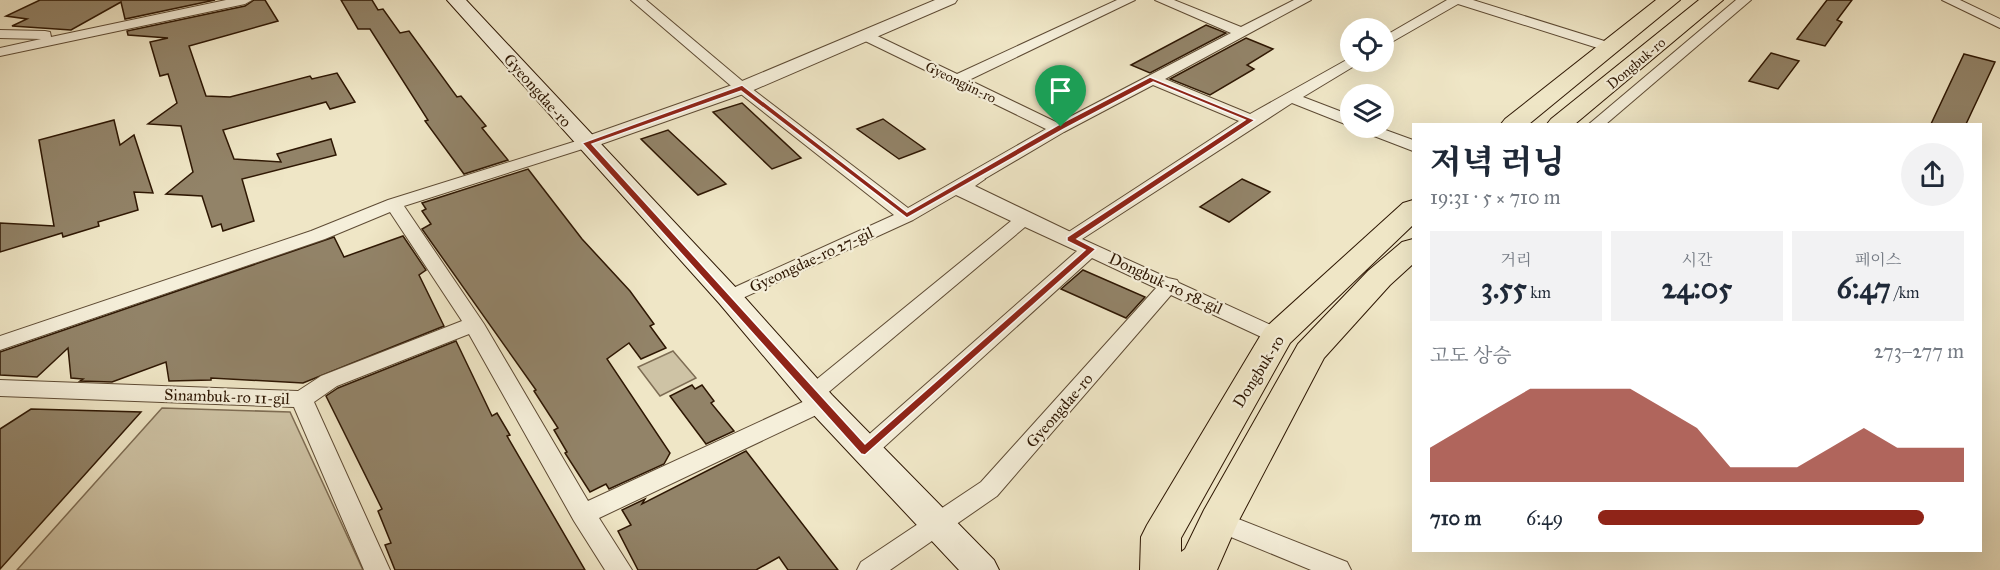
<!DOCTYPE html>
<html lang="ko">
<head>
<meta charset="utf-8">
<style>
  body { margin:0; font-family:"IM FELL Great Primer","Noto Serif KR",serif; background:#f2f2f3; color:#1f2937; height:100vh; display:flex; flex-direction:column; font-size:22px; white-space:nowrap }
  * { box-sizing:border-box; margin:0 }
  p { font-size:20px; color:#747a83 }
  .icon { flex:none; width:33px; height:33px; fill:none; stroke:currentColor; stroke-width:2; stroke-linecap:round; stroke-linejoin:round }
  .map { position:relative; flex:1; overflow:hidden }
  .details { position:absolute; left:1412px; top:123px; width:570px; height:429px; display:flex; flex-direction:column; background:#fff; border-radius:0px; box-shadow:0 6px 24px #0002 }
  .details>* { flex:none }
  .buttons { position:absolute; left:1340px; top:18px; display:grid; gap:12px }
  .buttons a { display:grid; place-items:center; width:54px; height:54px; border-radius:50%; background:#fff; box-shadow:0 6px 24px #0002; font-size:30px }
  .pin { position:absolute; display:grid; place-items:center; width:51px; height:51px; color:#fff; margin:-62px -26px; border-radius:50% 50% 50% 0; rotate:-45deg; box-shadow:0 0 6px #0007 }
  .pin .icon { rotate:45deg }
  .round { display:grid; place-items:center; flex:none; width:63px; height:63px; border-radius:32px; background:#f2f2f3 }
  .headline { display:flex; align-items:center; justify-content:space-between; height:102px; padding:0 18px }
  h1 { font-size:33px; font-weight:800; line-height:45px }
  .stats { display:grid; grid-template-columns:repeat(3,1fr); gap:9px; height:102px; padding:6px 18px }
  .stats div { display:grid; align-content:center; border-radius:0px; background:#f2f2f3; text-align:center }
  .stats b { font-size:30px; font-weight:800 }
  .stats small { font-size:16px; font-weight:400 }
  .stats p { font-size:16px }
  .chart { height:168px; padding:12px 18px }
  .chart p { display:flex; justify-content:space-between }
  .chart svg { width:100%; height:108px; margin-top:6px; fill:#8f2418; opacity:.7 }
  ul { padding:0 18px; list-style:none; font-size:20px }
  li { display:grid; grid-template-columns:96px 72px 1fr; align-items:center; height:45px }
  li i { height:15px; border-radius:8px; background:#8f2418 }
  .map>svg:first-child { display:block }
  .green { fill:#cec3a5; stroke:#7e6d54; stroke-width:1.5 }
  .building { fill:#928368; stroke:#2e1703; stroke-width:1.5 }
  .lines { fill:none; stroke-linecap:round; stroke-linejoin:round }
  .pedestrian-casing { stroke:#5e4b34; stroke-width:2 }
  .minor-casing { stroke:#5e4b34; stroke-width:2 }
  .tertiary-casing { stroke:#5e4b34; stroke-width:2 }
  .secondary-casing { stroke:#2e1703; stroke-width:2 }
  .primary-casing { stroke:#2e1703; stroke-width:2 }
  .pedestrian { fill:#f5efda; fill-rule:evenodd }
  .minor { fill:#f5efda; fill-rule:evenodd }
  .tertiary { fill:#f5efda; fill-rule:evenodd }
  .secondary { fill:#f5efda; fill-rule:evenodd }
  .primary { fill:#efe6c6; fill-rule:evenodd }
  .route { fill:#8f2418; stroke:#fff; stroke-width:1.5; fill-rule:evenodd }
  .labels { text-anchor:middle; stroke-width:4.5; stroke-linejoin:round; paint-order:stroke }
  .far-street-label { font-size:14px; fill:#2e1703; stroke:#f5efda }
  .street-label { font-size:16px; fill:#2e1703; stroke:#f5efda }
</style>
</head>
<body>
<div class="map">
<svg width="2000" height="570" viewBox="0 0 2000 570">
  <rect width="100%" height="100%" fill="#efe6c6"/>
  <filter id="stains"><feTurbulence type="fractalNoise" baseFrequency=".00333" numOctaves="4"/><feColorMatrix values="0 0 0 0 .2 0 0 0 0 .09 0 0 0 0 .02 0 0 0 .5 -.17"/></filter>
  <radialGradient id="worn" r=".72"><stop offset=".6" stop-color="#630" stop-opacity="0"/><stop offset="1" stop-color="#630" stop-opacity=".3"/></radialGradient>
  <g class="green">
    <polygon points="673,351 696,378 660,396 638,367"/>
    <polygon points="162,408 290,412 363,570 17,570"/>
  </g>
  <g class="building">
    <polygon points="40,0 215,0 125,19 121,2 71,30 12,26 27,19 6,16"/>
    <polygon points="254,0 265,0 278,21 189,46 206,96 230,97 310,76 312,79 337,73 355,102 330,109 326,102 223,130 234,159 281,162 277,154 331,139 336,155 242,179 254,221 223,231 221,224 212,227 202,196 166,194 193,172 181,126 148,124 177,103 168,74 160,76 150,42 168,38 128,35 127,31 245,6"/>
    <polygon points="341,0 372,0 378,10 383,9 400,33 409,31 457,97 461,96 486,126 482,128 508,160 464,174 425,121 428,120 370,29 358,29"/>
    <polygon points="1827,0 1852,0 1837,20 1842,22 1825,46 1797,39"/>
    <polygon points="1206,25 1226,33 1150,73 1131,65"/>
    <polygon points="1246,38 1273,49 1247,65 1254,69 1210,95 1170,79"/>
    <polygon points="1771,53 1799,61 1778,89 1749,81"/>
    <polygon points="1964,54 1995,62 1982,90 1966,124 1931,124"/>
    <polygon points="742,103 801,158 772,169 713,112"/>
    <polygon points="883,119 925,149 899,159 857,129"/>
    <polygon points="114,120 120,145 134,135 153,193 134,192 138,210 98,222 99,226 63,237 62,233 0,252 0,223 54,226 39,140"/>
    <polygon points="668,130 726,184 698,195 641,139"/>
    <polygon points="528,169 582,239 630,291 654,324 650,326 666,348 641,359 629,343 607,359 670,453 664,464 609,489 606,484 590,492 565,453 567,452 554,430 558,428 534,391 536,390 422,229 431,224 422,211 426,209 422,203"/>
    <polygon points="1242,179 1270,192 1229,222 1200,207"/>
    <polygon points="403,236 426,270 419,275 444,326 303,383 211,378 211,380 169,381 166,362 112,382 80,381 83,379 71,378 68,348 37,377 0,375 0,352 334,237 344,257"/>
    <polygon points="1083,270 1145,297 1126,318 1061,289"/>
    <polygon points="456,341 492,416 497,413 510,435 507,436 585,570 395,570 385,545 391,543 378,511 382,509 326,396 338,388"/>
    <polygon points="692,385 695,389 702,385 714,401 711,403 734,431 706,444 670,396"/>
    <polygon points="31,409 141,412 0,569 0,429"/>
    <polygon points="746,451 838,570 788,570 779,557 756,570 638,570 618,531 631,525 622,510 645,499 642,504"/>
  </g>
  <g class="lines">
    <defs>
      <polygon id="pedestrian" points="978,175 985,179 975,186 1079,236 1072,240 1067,239 958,186"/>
      <g id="minor">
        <polygon points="226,0 252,0 245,4 0,56 0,48 41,39 0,38 0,30 45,31 50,32 51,37"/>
        <path d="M631,0h15l101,85 161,123 138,-79 -187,-91v-6h10l88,42 160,-74h18l-166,80 89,43 173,-90 -76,-33h19l67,27 53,-27h17l-146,79 85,35 100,-56v4h8l-2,3 -53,32 47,18v11l-58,-23 -210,136 86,39 9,2 2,3 105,48 3,5 -3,5h-14l-99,-46 -174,201 -107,74h-33l4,-8 120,-80 175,-194 -64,-30 -219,199 -8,3 -8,-3 -4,-6 4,-6 220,-194 -52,-24 -201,169 8,7 -3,6 -230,109 33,52h-27l-31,-49 -105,-187 -132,52 -23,16 76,168h-26l-70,-163 -294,-11v-16l298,11 23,-15 141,-55 -72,-109 -65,27 -325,111v-14l311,-105 77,-31 198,-62 6,2 2,3 -2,3 -188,60 80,118 104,177 221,-102 -6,-6 3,-5 205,-167 -55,-26 -43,25 -177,81h-14l-3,-4 3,-4 172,-78 -157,-124zM1153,85l86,36 -172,112 -98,-45 95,-56z"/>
        <polygon points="1447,0 1473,0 1614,44 1616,47 1614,50 1604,50 1458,4 1383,47 1383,37"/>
        <polygon points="1736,0 1751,0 1606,124 1589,124"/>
        <polygon points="1942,0 1960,0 2000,19 2000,28"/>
        <polygon points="1359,128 1380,128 1413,140 1413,151 1361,131"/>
        <polygon points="1218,511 1347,562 1351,570 1311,570 1209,528 1206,521 1209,514"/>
      </g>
      <polygon id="tertiary" points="935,0 957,0 955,3 749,92 593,147 579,147 576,143 579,139 735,84"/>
      <polygon id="secondary" points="447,0 466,0 739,291 832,395 994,560 999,570 959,570 810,411 719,303"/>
      <g id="primary">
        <polygon points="1656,0 1680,0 1529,124 1501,124 1505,119"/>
        <polygon points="1699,0 1723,0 1575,124 1547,124 1551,119"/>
        <polygon points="1413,200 1413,225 1290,343 1181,538 1181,552 1185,549 1204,510 1298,344 1368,271 1402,242 1413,239 1413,264 1390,285 1324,358 1238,522 1217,570 1140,570 1141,537 1147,525 1265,328 1403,203"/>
      </g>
    </defs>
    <use href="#pedestrian" class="pedestrian-casing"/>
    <use href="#minor" class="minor-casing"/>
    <use href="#tertiary" class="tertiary-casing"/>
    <use href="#secondary" class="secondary-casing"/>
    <use href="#primary" class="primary-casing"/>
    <use href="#pedestrian" class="pedestrian"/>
    <use href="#minor" class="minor"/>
    <use href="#tertiary" class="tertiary"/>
    <use href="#secondary" class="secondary"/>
    <use href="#primary" class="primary"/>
  </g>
  <path class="route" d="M1150,77l105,43 -178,119 19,10 -231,206 -4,-1 -279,-311 160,-58 165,127 151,-87zM1153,82l92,38 -178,117v4l18,9 -220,194 -273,-300 149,-53 166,127 157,-89z"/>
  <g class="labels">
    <g class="far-street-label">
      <text transform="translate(1636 63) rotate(-40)" y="5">Dongbuk-ro</text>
      <text transform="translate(961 82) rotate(26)" y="5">Gyeongjin-ro</text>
    </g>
    <g class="street-label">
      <text transform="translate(538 90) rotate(48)" y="6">Gyeongdae-ro</text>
      <text transform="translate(811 259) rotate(-25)" y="6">Gyeongdae-ro 27-gil</text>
      <text transform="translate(1166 283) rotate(25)" y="6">Dongbuk-ro 58-gil</text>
      <text transform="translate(1258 371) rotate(-58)" y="6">Dongbuk-ro</text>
      <text transform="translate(227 396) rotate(2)" y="6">Sinambuk-ro 11-gil</text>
      <text transform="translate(1059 410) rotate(-49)" y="6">Gyeongdae-ro</text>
    </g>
  </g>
  <rect width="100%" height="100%" filter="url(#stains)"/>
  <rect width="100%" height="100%" fill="url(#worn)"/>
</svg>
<div class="buttons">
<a><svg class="icon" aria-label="locate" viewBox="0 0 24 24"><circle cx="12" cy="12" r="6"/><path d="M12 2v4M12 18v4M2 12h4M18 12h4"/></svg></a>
<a><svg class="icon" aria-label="layers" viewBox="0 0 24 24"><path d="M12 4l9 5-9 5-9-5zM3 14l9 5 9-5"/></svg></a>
</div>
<div class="pin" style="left:1061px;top:127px;background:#1e9e55"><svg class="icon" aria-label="arrive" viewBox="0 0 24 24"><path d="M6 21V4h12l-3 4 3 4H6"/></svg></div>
<section class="details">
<div class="headline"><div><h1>저녁 러닝</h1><p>19:31 · 5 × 710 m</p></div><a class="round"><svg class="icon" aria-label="share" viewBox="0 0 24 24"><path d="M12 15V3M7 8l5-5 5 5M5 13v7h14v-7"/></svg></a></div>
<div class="stats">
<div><p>거리</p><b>3.55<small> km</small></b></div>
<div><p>시간</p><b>24:05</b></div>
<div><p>페이스</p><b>6:47<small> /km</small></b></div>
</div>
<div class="chart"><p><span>고도 상승</span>273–277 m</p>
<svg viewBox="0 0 160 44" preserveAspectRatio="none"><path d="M0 44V30L10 22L20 14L30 6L40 6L50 6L60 6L70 14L80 22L90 38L100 38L110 38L120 30L130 22L140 30L150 30L160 30V44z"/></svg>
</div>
<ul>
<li><b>710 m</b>6:49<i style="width:89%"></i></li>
</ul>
</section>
</div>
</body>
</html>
